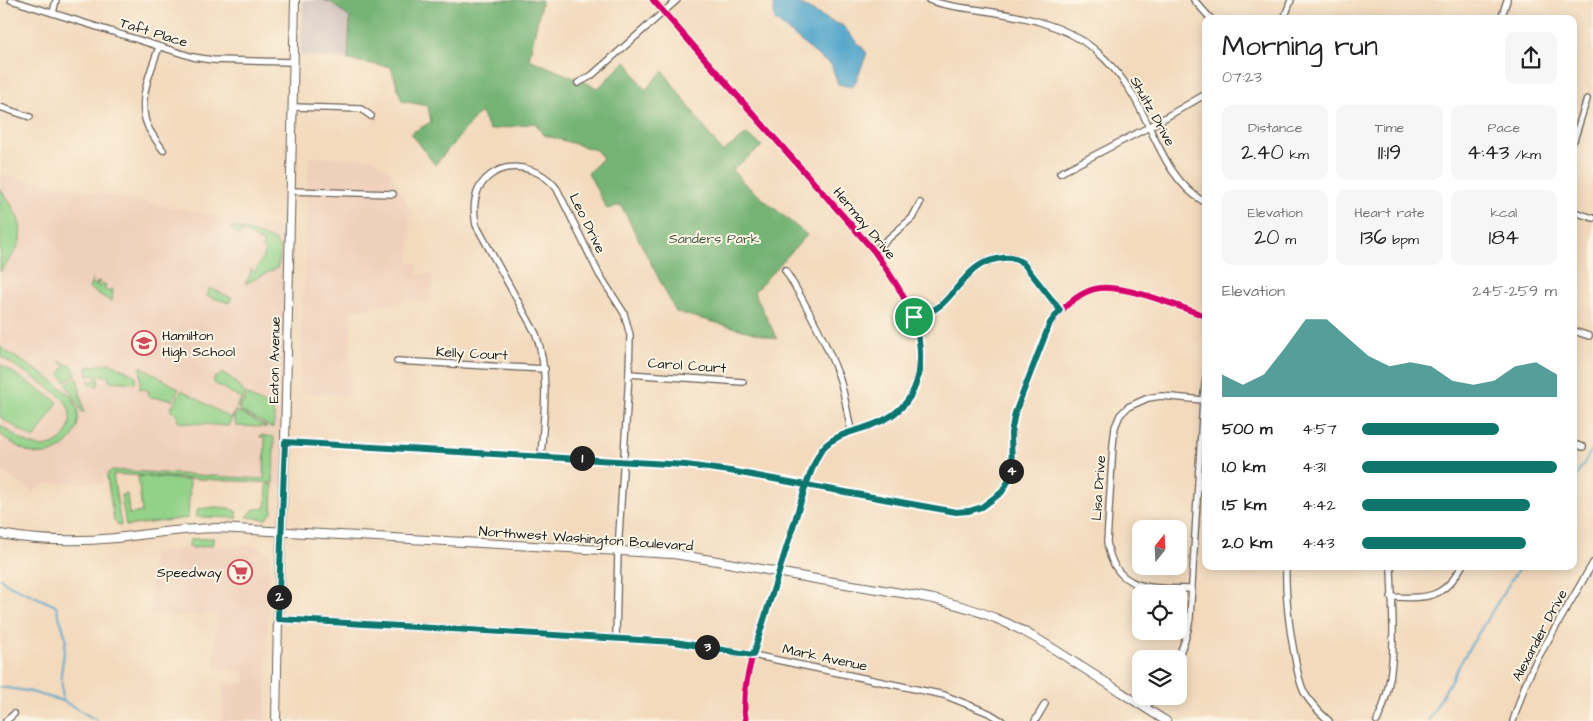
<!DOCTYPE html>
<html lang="en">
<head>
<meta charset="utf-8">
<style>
  body { margin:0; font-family:"Architects Daughter",sans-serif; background:#f6f6f6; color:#202124; height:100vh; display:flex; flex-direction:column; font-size:19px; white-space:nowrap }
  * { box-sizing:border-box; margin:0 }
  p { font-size:16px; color:#757577 }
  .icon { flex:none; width:28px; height:28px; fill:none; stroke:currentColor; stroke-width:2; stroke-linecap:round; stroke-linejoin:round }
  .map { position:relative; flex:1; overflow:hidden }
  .details { position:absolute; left:1202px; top:15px; width:375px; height:555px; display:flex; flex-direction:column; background:#fff; border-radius:10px; box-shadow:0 2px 12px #0003 }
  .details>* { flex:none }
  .needle { width:32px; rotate:18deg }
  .tools { position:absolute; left:1132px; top:520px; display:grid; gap:10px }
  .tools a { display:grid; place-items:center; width:55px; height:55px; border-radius:10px; background:#fff; box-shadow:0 2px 12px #0003; font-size:25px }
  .pin { position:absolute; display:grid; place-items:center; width:42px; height:42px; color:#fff; margin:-21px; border:2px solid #fff; border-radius:50%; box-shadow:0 1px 5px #0007 }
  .km { position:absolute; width:25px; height:25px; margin:-12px; border-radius:50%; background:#222; color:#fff; font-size:14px; line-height:25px; text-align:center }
  .round { display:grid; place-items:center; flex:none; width:52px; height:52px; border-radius:10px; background:#f6f6f6 }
  .summary { display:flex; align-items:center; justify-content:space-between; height:85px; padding:0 20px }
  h1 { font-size:28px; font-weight:600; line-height:38px }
  .figures { display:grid; grid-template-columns:repeat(3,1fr); gap:8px; height:85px; padding:5px 20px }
  .figures div { display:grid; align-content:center; border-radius:10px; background:#f6f6f6; text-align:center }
  .figures b { font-size:21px; font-weight:600 }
  .figures small { font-size:14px; font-weight:400 }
  .figures p { font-size:14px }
  .chart { height:140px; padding:10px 20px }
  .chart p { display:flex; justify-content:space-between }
  .chart svg { width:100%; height:90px; margin-top:5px; fill:#0f766e; opacity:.7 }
  ul { padding:0 20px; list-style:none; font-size:16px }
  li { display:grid; grid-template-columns:80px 60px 1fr; align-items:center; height:38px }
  li i { height:12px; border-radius:6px; background:#0f766e }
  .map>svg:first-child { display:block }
  .built { fill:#efd0bb }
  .industrial { fill:#cfc0ba }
  .green { fill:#92d188; stroke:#577652 }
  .forest { fill:#75b374; stroke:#486848 }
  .water { fill:#50a4cb; stroke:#366074 }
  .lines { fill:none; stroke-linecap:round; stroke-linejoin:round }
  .stream { stroke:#50a4cb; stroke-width:2 }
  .street-casing { stroke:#675e54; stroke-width:8 }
  .secondary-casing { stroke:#675e54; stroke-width:10 }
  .street { stroke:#fff; stroke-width:5.5 }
  .secondary { stroke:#fff; stroke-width:8 }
  .cycleway-casing { stroke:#fcf5e5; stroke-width:9 }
  .cycleway { stroke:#d6006c; stroke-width:6 }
  .route-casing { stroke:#fff; stroke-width:10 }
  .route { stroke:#0f766e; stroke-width:6 }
  .labels { text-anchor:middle; stroke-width:4; stroke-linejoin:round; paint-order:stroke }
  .street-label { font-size:14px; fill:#1c1c1c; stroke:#fcf5e5 }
  .park-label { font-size:14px; fill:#455b42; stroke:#fcf5e5 }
  .poi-label { font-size:14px; fill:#1c1c1c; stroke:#fcf5e5; text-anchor:start }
</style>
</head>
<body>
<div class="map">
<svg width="1593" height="721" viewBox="0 0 1593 721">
  <rect width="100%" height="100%" fill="#fcf5e5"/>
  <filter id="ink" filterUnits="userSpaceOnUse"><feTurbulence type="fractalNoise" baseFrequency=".02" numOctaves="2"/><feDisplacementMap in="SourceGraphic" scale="10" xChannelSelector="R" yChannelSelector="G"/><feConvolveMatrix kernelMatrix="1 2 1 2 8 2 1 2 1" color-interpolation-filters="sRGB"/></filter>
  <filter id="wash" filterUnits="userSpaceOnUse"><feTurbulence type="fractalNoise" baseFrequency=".0096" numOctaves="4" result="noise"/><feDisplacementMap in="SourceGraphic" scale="20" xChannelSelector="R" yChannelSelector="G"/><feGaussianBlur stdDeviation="1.12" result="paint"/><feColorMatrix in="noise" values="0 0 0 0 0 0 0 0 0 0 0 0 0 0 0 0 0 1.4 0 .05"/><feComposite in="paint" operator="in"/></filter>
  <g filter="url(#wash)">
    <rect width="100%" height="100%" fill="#f3dabd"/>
    <g class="built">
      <polygon points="309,157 375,159 384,169 388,168 414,215 408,218 411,228 409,263 417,264 416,274 433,275 431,303 399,300 398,305 373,303 372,310 352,309 349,395 300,392"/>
      <polygon points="0,174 290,230 284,485 138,476 117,478 103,476 104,483 46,483 32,491 0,470"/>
      <polygon points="243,544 259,546 270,556 265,721 222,721 223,683 244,683 244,671 214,669 216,614 150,617 152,554 167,550 214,545 240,548"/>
    </g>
    <polygon class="industrial" points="303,0 355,0 352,59 300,56"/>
    <g class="green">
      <path d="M0,189c12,16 27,36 18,57 -4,9 -12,18 -18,26z"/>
      <path d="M232,227l19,5 25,9c5,8 5,18 1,27l-32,16 5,-9 1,-6 4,3 11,-21 -5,-3 3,-5 -21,-12 -5,4 -7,-6z"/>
      <polygon points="93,279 92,282 96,285 98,281 100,282 97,285 100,287 102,283 106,285 104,289 109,292 111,289 113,290 112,302 89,288"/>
      <polygon points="210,288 232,298 229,303 207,296"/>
      <path d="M0,347c17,12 61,36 72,51 18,25 -5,60 -35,56 -14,-2 -26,-12 -37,-20v-9c11,7 24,19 37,21 24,5 42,-22 29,-43 -7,-12 -52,-37 -66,-47z"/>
      <polygon points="59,361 72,366 76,373 76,375 65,382 60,374 65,366"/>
      <polygon points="111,363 136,376 135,383 109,381 109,376 99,375 98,386 89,385 88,381 96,381 95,375 88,376 87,367"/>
      <polygon points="0,364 58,402 34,439 0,417"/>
      <polygon points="141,366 179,389 172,401 171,399 149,397 148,390 140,389"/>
      <polygon points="221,373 230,377 246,394 238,408 236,407 241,399 214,383 214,378 220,376"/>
      <polygon points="77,377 84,412 82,412 66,384"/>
      <polygon points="182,390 230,418 235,410 236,411 228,426 179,422 178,421 177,414 171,411 171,408"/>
      <path d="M248,395c15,11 31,7 25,33l-33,-17 -1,-2z"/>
      <polygon points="238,412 239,412 267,427 236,426 234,418"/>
      <polygon points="261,435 274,437 273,483 113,474 121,526 119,526 114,521 107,477 108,473 111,470 264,479 265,438 260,437"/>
      <polygon points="138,476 190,480 188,518 126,526 121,495 127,494 129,514 142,512"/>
      <polygon points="267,484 273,485 272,513 266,519 247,517 254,509 266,508"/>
      <polygon points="215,507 229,508 236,511 238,518 196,517 198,509"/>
      <polygon points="214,538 212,545 194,548 189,546 190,539"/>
    </g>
    <polygon class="forest" points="322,0 542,0 529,59 598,88 626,61 645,90 663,71 722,152 747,134 762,146 732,170 746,185 807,235 754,292 777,339 676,312 621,205 607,209 588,173 603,158 596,150 544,135 535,123 490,130 480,112 435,165 411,133 431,122 428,106 402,101 391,67 348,60 350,18 331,2"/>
    <polygon class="water" points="775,0 796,2 833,22 842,25 867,53 856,81 852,87 838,84 831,64 822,59 775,20 773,3"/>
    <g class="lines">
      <g class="stream">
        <polyline points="1574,480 1593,448"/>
        <polyline points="0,578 9,585 56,606 66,638 61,674 63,701"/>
        <polyline points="0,687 27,691 63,701 98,721"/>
        <polyline points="1428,721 1468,650 1520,566"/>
      </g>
    </g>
  </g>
  <g filter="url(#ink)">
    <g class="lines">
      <defs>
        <g id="street">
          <polyline points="11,0 193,57 212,60 294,62"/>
          <path d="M653,0l221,251c28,41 57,80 42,132 -5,16 -15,29 -30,37 -20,11 -44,9 -62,27 -17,17 -32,84 -40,109 -14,45 -32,89 -39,135 -1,10 -1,20 1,30"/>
          <path d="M929,0c16,6 34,8 51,10 40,6 82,13 114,39 14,12 27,27 37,43 23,37 34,88 75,111"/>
          <polyline points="1194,0 1211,19"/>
          <polyline points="53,13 56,0"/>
          <polyline points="1284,19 1291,0"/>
          <polyline points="1501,19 1507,0"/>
          <path d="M159,47c-8,24 -23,55 -11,80 4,8 10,16 15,23"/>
          <polyline points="578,83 591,76 677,0"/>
          <polyline points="0,107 30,117"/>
          <polyline points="293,107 361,109 371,116"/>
          <polyline points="1574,140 1587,99"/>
          <polyline points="1060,173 1149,127 1206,94"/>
          <polyline points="291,191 393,194"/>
          <polyline points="1574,212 1593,218"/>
          <polyline points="874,251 912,218 920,203"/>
          <path d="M785,270c21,34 40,69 54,107 6,17 8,36 12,53"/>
          <path d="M914,317c11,-3 19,-5 28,-13 18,-16 28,-41 55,-45 10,-2 17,-2 26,4l37,47"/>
          <polyline points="1574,331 1589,336"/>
          <polyline points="397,361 545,369"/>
          <polyline points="629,374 743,382"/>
          <path d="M285,441l401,24 44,6 226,41c26,-1 54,-16 56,-46 2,-18 -2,-34 3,-52 4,-16 11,-32 17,-47 11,-27 19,-52 44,-69 7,-5 15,-9 24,-10 26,-3 80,19 106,28"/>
          <polyline points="1574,444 1583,447"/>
          <path d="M541,456c3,-41 9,-82 -5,-122l-60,-109c-2,-12 -3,-23 2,-35 17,-33 60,-27 79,-1l42,85 25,39 6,22 -1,39 -11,177 -2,87"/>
          <path d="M1286,566c-1,32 3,61 9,92 2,12 4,24 9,34 6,11 16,21 25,29"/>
          <path d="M1192,589c-40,-1 -78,3 -85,-47l6,-97 2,-18 5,-12 8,-8 20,-9 13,-2 42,4"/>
          <path d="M1391,597c35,1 52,3 71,-31"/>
          <polyline points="278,619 675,642 753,655 944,695 989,713 1002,721"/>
          <path d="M1177,659c7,-14 11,-26 13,-41l13,-218 3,-22"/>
          <polyline points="1146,708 1154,696"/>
          <polyline points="6,721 14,714"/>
          <polyline points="1035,721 1045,704"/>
          <path d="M1377,721c23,-48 15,-103 14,-155"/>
          <polyline points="1513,721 1525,685 1536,661 1593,563"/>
        </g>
        <g id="secondary">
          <path d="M0,534c38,7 77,8 116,4 34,-4 68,-10 103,-10l454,26c56,8 111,20 167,29 52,9 106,14 155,35 30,12 58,30 85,48 29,18 57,37 86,55"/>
          <polyline points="276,721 278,619 285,441 295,0"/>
        </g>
      </defs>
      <use href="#street" class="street-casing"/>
      <use href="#secondary" class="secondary-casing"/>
      <use href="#street" class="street"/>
      <use href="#secondary" class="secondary"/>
      <defs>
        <g id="cycleway">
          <path d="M653,0l221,251c28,41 57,80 42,132 -5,16 -15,29 -30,37 -20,11 -44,9 -62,27 -17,17 -32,84 -40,109 -14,45 -32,89 -39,135 -1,10 -1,20 1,30"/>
          <path d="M285,441l401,24 44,6 226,41c26,-1 54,-16 56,-46 2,-18 -2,-34 3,-52 4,-16 11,-32 17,-47 11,-27 19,-52 44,-69 7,-5 15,-9 24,-10 26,-3 80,19 106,28"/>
        </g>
      </defs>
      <use href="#cycleway" class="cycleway-casing"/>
      <use href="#cycleway" class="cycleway"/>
    </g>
  </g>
  <g class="lines" filter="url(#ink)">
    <defs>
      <path id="route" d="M914,317c13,46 8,91 -42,108 -17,7 -34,8 -48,22 -9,10 -13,26 -18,38l-76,-14 -44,-6 -401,-23 -7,177 397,23 78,13 53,-170 150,27 13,-1 13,-4 20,-15 7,-12 3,-12 -1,-35 4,-20 35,-90 10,-13 -37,-47c-9,-6 -16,-6 -26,-4 -27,4 -37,29 -55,45 -9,8 -17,10 -28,13"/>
    </defs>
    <use href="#route" class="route-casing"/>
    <use href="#route" class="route"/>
  </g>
  <defs>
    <symbol id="school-ring" viewBox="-11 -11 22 22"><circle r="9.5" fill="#fcf5e5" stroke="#d1495b" stroke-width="1.5"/><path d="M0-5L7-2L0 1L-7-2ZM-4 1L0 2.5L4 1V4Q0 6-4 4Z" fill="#d1495b"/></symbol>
    <symbol id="supermarket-ring" viewBox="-11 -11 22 22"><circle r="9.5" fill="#fcf5e5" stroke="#d1495b" stroke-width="1.5"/><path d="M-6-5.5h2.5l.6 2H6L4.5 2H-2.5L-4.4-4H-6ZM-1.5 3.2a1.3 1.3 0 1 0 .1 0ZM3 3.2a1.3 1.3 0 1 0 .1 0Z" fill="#d1495b"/></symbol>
  </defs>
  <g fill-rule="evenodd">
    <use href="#school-ring" x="130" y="329" width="28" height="28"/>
    <use href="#supermarket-ring" x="226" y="558" width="28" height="28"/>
  </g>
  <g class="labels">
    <g class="street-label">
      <text transform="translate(154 32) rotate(17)" y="5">Taft Place</text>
      <text transform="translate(1153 111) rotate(61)" y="5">Shultz Drive</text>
      <text transform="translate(588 223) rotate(64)" y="5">Leo Drive</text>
      <text transform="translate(865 223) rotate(50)" y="5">Hermay Drive</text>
      <text transform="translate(472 353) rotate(3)" y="5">Kelly Court</text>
      <text transform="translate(274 360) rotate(-89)" y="5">Eaton Avenue</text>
      <text transform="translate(687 365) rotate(4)" y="5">Carol Court</text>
      <text transform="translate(1098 488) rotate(-86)" y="5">Lisa Drive</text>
      <text transform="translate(586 538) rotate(4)" y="5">Northwest Washington Boulevard</text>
      <text transform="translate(1539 635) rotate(-62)" y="5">Alexander Drive</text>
      <text transform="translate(825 657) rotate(12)" y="5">Mark Avenue</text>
    </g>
    <g class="park-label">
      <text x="714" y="243">Sanders Park</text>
    </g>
    <g class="poi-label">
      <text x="162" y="340">Hamilton<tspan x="162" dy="16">High School</tspan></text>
      <text x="222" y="577" text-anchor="end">Speedway</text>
    </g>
  </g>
</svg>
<div class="tools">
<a><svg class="needle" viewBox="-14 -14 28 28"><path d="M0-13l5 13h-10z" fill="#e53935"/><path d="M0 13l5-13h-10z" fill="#757577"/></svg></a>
<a><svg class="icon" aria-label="locate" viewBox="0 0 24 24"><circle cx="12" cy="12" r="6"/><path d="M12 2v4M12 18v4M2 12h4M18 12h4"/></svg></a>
<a><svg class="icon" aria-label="layers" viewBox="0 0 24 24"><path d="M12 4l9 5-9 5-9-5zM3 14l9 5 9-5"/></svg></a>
</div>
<div class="pin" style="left:914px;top:317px;background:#1e9e55"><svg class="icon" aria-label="arrive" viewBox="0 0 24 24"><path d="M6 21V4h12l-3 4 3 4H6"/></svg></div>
<b class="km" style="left:582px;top:458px">1</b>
<b class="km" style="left:279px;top:597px">2</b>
<b class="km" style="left:707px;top:647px">3</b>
<b class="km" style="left:1011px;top:471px">4</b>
<section class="details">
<div class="summary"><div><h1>Morning run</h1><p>07:23</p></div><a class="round"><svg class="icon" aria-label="share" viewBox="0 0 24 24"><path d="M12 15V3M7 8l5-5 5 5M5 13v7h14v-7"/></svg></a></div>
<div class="figures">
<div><p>Distance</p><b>2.40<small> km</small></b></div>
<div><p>Time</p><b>11:19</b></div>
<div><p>Pace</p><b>4:43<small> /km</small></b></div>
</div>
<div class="figures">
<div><p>Elevation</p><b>20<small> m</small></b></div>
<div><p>Heart rate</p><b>136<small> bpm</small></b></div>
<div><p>kcal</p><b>184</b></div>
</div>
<div class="chart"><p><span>Elevation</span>245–259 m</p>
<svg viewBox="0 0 160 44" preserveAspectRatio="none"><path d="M0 44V33L10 38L20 33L30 20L40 6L50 6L60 15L70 24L80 29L90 27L100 29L110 36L120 38L130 36L140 29L150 27L160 33V44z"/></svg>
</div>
<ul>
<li><b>500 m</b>4:57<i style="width:70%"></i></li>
<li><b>1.0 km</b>4:31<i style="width:100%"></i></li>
<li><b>1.5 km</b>4:42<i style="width:86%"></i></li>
<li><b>2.0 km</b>4:43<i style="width:84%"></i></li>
</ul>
</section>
</div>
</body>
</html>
